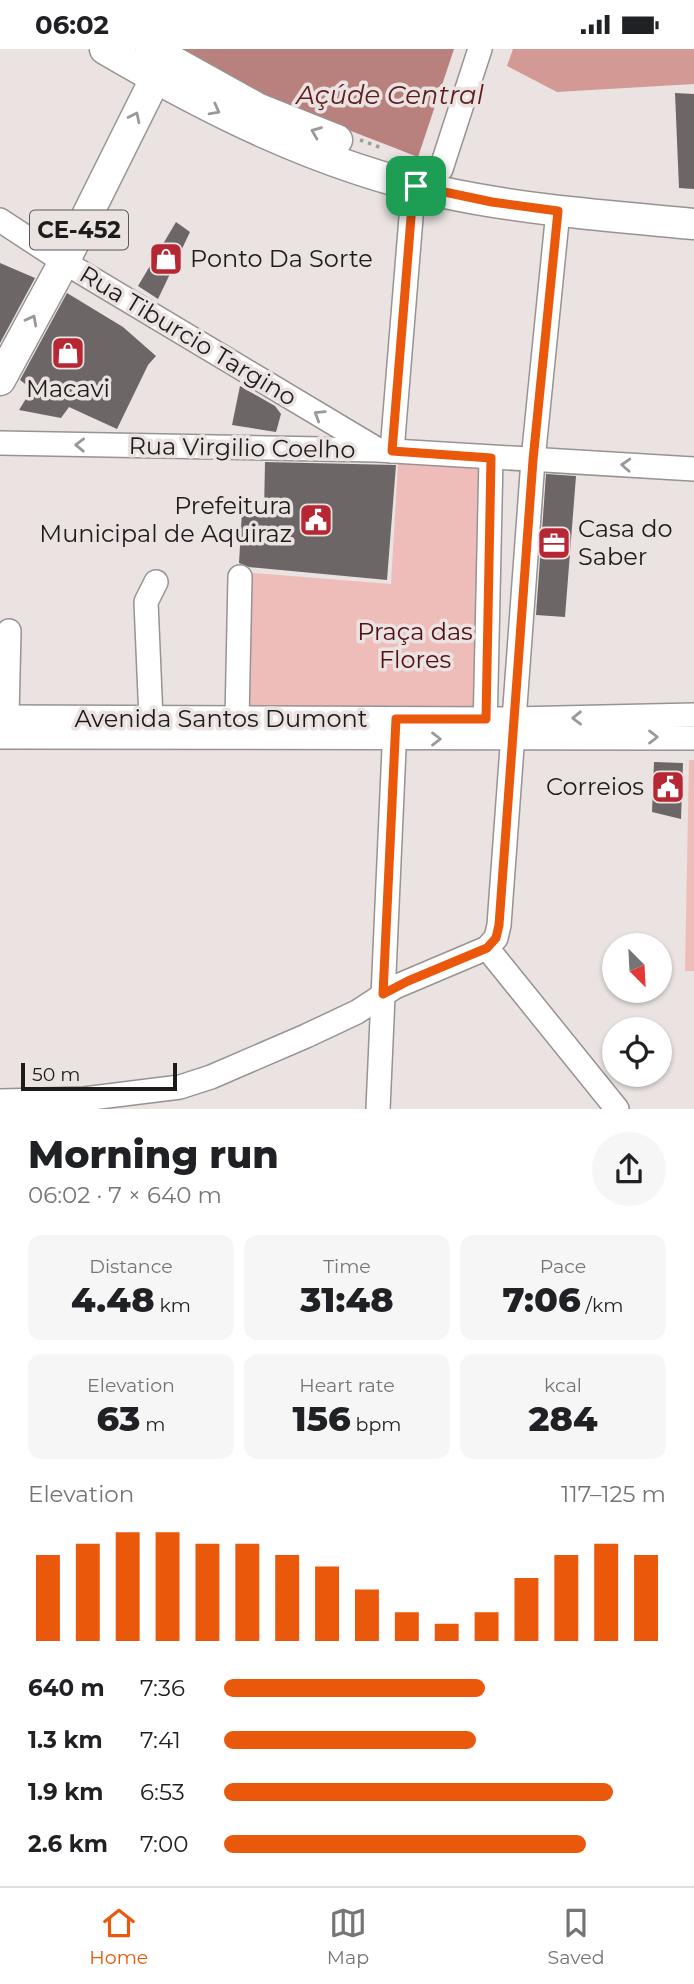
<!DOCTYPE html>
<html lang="en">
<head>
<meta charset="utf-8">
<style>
  body { margin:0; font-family:Montserrat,sans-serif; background:#f6f6f6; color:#202124; height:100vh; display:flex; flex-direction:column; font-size:26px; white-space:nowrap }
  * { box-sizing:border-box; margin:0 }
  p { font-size:23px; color:#757577 }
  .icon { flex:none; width:38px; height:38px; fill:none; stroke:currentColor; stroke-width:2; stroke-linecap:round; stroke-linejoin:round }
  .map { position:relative; height:1060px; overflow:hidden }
  .panel { display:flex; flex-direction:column; background:#fff; flex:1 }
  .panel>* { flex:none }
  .needle { width:46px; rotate:156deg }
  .tools { position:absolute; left:602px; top:884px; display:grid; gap:14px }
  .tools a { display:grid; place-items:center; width:70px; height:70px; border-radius:50%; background:#fff; box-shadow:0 2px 5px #0004; font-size:35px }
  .scale { position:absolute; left:21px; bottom:18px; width:156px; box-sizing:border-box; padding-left:7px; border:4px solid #1e1c1b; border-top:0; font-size:19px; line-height:24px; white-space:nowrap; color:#1e1c1b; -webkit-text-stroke:5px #eae3e2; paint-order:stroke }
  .pin { position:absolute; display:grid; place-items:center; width:60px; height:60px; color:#fff; margin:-30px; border-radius:14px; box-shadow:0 4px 10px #0006 }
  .round { display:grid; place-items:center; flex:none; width:74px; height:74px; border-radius:37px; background:#f6f6f6 }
  .summary { display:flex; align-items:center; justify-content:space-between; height:119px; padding:0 28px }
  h1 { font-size:38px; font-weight:800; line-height:52px }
  .metrics { display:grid; grid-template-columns:repeat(3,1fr); gap:10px; height:119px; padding:7px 28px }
  .metrics div { display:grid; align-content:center; border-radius:14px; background:#f6f6f6; text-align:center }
  .metrics b { font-size:35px; font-weight:800 }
  .metrics small { font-size:19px; font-weight:400 }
  .metrics p { font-size:19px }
  .chart { height:196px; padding:14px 28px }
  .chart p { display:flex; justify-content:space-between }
  .chart svg { width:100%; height:126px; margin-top:7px; stroke:#ea580c; stroke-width:6 }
  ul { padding:0 28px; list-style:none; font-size:23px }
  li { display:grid; grid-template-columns:112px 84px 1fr; align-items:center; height:52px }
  li i { height:18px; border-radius:9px; background:#ea580c }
  .status { display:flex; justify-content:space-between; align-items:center; height:49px; padding:0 35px; background:#fff; direction:ltr }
  .status svg { height:19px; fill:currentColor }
  .tabs { display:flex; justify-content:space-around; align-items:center; height:98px; border-top:2px solid #e0e0e0; background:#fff; font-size:19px; color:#757577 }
  .tabs a { display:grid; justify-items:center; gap:4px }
  .tabs .active { color:#ea580c }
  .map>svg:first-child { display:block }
  .green { fill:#eebdba }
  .forest { fill:#d39995 }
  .water { fill:#b9817e }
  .building { fill:#6d6666 }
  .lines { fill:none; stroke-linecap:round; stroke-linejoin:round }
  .minor-casing { stroke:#989291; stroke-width:26 }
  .major-casing { stroke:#989291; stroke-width:33 }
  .path { stroke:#a19c9b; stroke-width:3.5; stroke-dasharray:3.5 5; stroke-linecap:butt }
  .minor { stroke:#fff; stroke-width:23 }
  .major { stroke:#fff; stroke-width:30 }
  .oneway { stroke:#9a9998 }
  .route-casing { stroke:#fff; stroke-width:14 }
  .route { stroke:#ea580c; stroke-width:9 }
  .labels { text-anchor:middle; stroke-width:7; stroke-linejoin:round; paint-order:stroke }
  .shield { fill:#eae3e2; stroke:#5b5857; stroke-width:2 }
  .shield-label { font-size:23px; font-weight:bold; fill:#1e1c1b }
  .poi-label { font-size:24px; fill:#1e1c1b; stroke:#eae3e2; text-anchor:start }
  .street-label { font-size:24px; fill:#1e1c1b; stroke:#eae3e2 }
  .park-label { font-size:24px; fill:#550f14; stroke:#eae3e2 }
  .water-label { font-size:26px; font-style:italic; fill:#601b1d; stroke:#eae3e2 }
</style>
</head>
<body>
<div class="status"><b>06:02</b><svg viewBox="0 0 49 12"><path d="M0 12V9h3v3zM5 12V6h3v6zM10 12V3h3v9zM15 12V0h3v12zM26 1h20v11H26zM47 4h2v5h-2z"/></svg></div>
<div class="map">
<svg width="694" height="1060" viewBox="0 0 694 1060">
  <rect width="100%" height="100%" fill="#eae3e2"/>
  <g class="green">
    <polygon points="398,414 488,420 480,664 242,659 243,523 391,535"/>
    <polygon points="689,711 694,711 694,922 685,922"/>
  </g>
  <polygon class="forest" points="513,0 694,0 694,35 557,43 507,17"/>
  <polygon class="water" points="174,0 454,0 418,108 266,49"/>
  <g class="building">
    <polygon points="675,44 694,45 694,140 679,139"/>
    <polygon points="176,173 190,183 158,250 138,237"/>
    <polygon points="0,214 35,229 0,294"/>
    <polygon points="67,244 123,278 156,307 148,316 117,380 69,358 61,369 19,361 32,340 20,331"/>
    <polygon points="240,337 275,357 281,365 276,383 232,376"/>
    <polygon points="265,413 396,416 387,531 249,518 239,514 242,462 264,464"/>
    <polygon points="546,425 576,427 565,568 536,566"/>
    <polygon points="654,713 683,714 681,770 652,763"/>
  </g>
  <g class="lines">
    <defs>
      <g id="minor">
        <polyline points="0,171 64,213 375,399"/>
        <polyline points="0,394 377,401 694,420"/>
        <path d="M392,402l21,-258c6,-13 19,-13 28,-24l39,-120"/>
        <polyline points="0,668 513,670 694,666"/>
        <polyline points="7,668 9,582"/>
        <polyline points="151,670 146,553 156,533"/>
        <polyline points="237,670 240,528"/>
        <polyline points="485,682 491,409"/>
        <polyline points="0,688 694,689"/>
        <polyline points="487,899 617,1060"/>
        <polyline points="0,1052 84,1050 180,1038 211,1028 306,987 357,963 395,938 487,899 496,889 499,876 533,411 558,162"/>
        <polyline points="378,1060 395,677"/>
      </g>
      <g id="major">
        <path d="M105,0c106,62 215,117 336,143 83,18 168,24 253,32"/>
        <polyline points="151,0 259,60 337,91"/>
        <polyline points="0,331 64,213 164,12"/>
      </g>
    </defs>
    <use href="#minor" class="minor-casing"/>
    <use href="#major" class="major-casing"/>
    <polyline class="path" points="360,91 382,99"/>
    <use href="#minor" class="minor"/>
    <use href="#major" class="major"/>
  </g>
  <defs><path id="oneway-chevron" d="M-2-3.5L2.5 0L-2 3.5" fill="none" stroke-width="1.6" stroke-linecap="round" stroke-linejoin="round" transform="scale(1.75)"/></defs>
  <g class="oneway">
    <use href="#oneway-chevron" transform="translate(215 61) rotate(28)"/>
    <use href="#oneway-chevron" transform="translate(135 68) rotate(-64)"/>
    <use href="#oneway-chevron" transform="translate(316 83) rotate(-158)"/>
    <use href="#oneway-chevron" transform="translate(32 271) rotate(-62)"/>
    <use href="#oneway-chevron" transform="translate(319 366) rotate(-148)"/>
    <use href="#oneway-chevron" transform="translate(80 396) rotate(-179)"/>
    <use href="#oneway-chevron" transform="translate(626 416) rotate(-177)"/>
    <use href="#oneway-chevron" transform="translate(577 669) rotate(179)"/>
    <use href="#oneway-chevron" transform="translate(653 688)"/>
    <use href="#oneway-chevron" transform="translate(436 690)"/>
  </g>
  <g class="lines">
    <defs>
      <polygon id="route" points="416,137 492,153 558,162 533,411 499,876 496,889 487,899 408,932 383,945 396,670 486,670 491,409 392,402 413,144"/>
    </defs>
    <use href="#route" class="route-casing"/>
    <use href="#route" class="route"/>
  </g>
  <defs>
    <symbol id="shop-square" viewBox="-11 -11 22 22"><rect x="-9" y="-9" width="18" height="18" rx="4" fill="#b72633" stroke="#eae3e2"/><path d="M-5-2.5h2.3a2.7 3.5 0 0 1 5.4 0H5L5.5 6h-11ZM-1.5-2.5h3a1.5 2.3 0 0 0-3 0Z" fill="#fff"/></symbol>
    <symbol id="civic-square" viewBox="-11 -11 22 22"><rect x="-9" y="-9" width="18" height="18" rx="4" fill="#b72633" stroke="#eae3e2"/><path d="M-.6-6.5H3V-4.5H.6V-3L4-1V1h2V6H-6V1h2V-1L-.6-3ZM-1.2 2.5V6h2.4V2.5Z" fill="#fff"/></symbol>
    <symbol id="office-square" viewBox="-11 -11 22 22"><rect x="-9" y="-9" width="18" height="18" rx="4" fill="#b72633" stroke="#eae3e2"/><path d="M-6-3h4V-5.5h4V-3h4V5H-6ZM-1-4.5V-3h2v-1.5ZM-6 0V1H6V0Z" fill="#fff"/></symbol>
  </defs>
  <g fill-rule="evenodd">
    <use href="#shop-square" x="147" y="191" width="38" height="38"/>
    <use href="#shop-square" x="49" y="285" width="38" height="38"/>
    <use href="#civic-square" x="297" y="452" width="38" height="38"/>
    <use href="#office-square" x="535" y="475" width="38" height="38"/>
    <use href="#civic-square" x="649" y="719" width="38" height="38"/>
  </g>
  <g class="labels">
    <rect class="shield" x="30" y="161.5" width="98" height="39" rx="5"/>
    <g class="shield-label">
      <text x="79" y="189">CE-452</text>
    </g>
    <g class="poi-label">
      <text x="190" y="218">Ponto Da Sorte</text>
      <text x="68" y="348" text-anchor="middle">Macavi</text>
      <text x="292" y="465" text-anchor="end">Prefeitura<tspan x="292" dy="28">Municipal de Aquiraz</tspan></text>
      <text x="578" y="488">Casa do<tspan x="578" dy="28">Saber</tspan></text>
      <text x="644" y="746" text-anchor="end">Correios</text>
    </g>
    <g class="street-label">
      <text transform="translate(188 287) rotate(31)" y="8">Rua Tiburcio Targino</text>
      <text transform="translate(242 399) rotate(1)" y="8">Rua Virgilio Coelho</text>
      <text x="221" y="678">Avenida Santos Dumont</text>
    </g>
    <g class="park-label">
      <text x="415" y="591">Praça das<tspan x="415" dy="28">Flores</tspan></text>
    </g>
    <g class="water-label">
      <text x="390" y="55">Açúde Central</text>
    </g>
  </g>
</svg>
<div class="tools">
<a><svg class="needle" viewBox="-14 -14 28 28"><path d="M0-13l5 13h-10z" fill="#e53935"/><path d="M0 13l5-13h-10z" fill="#757577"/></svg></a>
<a><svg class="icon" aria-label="locate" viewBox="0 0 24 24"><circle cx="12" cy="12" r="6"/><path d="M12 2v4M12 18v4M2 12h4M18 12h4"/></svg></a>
</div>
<div class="scale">50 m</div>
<div class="pin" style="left:416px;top:137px;background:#1e9e55"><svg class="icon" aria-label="arrive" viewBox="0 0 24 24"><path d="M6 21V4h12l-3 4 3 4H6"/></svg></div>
</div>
<section class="panel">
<div class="summary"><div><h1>Morning run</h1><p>06:02 · 7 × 640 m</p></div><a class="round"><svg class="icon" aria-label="share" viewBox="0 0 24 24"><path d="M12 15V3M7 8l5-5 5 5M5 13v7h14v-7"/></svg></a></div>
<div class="metrics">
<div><p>Distance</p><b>4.48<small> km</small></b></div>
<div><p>Time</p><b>31:48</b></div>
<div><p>Pace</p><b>7:06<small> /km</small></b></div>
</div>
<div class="metrics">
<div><p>Elevation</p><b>63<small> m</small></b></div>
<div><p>Heart rate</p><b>156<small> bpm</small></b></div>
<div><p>kcal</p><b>284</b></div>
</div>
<div class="chart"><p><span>Elevation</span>117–125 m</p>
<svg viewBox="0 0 160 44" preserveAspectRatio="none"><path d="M5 44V14M15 44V10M25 44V6M35 44V6M45 44V10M55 44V10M65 44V14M75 44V18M85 44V26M95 44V34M105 44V38M115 44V34M125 44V22M135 44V14M145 44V10M155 44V14"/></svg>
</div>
<ul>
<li><b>640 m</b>7:36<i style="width:59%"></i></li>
<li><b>1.3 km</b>7:41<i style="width:57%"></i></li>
<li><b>1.9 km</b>6:53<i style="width:88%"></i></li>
<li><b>2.6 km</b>7:00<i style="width:82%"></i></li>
</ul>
</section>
<nav class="tabs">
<a class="active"><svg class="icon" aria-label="home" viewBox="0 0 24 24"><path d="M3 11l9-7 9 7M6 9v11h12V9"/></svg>Home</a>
<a><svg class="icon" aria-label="map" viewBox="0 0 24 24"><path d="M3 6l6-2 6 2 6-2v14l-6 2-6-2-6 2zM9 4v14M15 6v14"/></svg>Map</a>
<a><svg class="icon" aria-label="saved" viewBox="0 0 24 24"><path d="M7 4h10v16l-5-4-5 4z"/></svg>Saved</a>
</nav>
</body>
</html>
